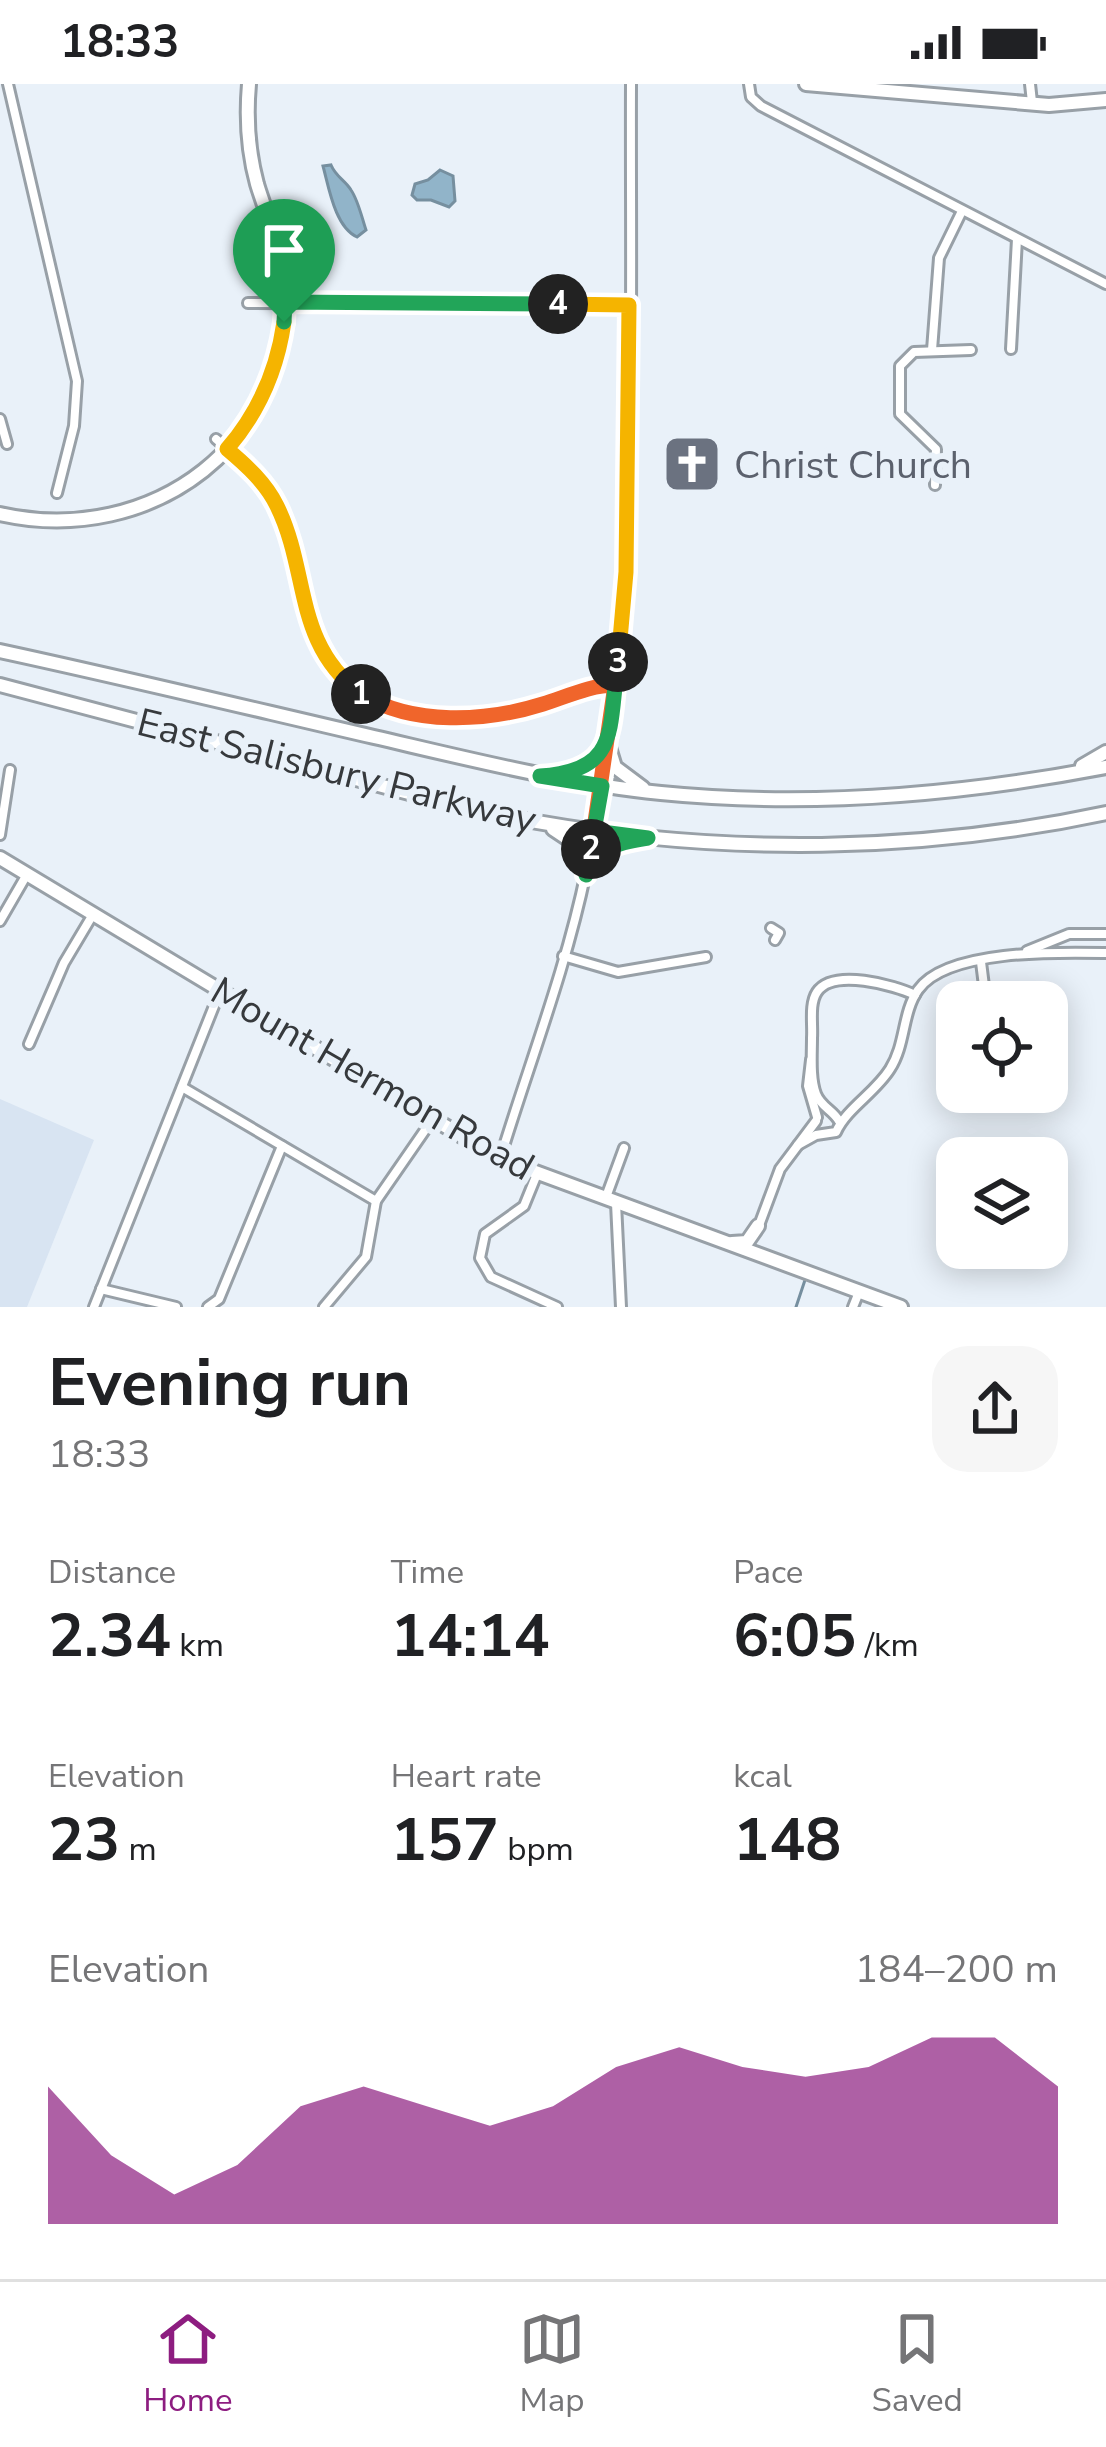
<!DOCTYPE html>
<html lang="en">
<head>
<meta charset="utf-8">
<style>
  body { margin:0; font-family:"Nunito Sans",sans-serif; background:#f6f6f6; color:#202124; height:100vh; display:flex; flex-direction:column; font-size:45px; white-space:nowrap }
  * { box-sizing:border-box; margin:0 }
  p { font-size:39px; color:#757577 }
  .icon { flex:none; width:66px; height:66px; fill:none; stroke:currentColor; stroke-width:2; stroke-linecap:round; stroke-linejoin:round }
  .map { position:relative; height:1223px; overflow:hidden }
  .panel { display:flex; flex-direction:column; background:#fff; flex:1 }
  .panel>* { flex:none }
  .tools { position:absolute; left:936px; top:897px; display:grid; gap:24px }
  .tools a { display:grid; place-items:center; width:132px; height:132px; border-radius:24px; background:#fff; box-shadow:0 6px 30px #0003; font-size:60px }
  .pin { position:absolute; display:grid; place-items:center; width:102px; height:102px; color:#fff; margin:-123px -51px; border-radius:50% 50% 50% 0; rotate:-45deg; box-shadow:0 0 12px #0007 }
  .pin .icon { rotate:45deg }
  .km { position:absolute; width:60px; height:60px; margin:-30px; border-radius:50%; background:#222; color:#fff; font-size:33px; line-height:60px; text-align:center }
  .round { display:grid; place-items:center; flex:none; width:126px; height:126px; border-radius:36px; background:#f6f6f6 }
  .head { display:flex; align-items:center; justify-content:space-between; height:204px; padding:0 48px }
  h1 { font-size:66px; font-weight:700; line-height:90px }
  .metrics { display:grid; grid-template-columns:repeat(3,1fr); gap:18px; height:204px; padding:12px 48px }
  .metrics div { display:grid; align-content:center }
  .metrics b { font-size:60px; font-weight:700 }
  .metrics small { font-size:33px; font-weight:400 }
  .metrics p { font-size:33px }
  .chart { height:336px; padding:24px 48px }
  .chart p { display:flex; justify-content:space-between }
  .chart svg { width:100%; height:216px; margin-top:12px; fill:#8d1d80; opacity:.7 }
  .status { display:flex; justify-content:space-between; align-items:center; height:84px; padding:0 60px; background:#fff; direction:ltr }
  .status svg { height:33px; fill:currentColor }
  .dock { display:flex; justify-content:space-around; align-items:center; height:168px; border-top:3px solid #e0e0e0; background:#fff; font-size:33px; color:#757577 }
  .dock a { display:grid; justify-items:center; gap:6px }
  .dock .active { color:#8d1d80 }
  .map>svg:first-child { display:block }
  .built { fill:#d8e4f2 }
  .water { fill:#91b4c9; stroke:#768f9f; stroke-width:3 }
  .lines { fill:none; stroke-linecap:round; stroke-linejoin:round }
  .stream { stroke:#768f9f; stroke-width:3 }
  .minor-casing { stroke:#98a0a7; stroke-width:14 }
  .major-casing { stroke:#98a0a7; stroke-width:18 }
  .minor { stroke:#fff; stroke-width:8 }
  .major { stroke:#fff; stroke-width:12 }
  .split-1-casing { stroke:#fff; stroke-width:24 }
  .split-2-casing { stroke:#fff; stroke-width:24 }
  .split-3-casing { stroke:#fff; stroke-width:24 }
  .split-4-casing { stroke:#fff; stroke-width:24 }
  .split-5-casing { stroke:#fff; stroke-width:24 }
  .split-1 { stroke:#f5b400; stroke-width:15 }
  .split-2 { stroke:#f0652b; stroke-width:15 }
  .split-3 { stroke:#22a559; stroke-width:15 }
  .split-4 { stroke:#f5b400; stroke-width:15 }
  .split-5 { stroke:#22a559; stroke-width:15 }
  .labels { text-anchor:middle; stroke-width:12; stroke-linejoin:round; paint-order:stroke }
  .worship-label { font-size:39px; fill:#5b616d; stroke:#e9f1f9; text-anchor:start }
  .street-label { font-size:39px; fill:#36393c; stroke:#e9f1f9 }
</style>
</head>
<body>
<div class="status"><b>18:33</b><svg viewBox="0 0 49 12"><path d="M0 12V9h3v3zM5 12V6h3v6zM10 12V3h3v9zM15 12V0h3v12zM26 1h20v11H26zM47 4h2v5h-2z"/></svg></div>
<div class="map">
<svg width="1106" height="1223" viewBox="0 0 1106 1223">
  <rect width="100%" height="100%" fill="#e9f1f9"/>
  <polygon class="built" points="0,1015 94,1056 27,1223 0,1223"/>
  <g class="water">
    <path d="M331,81c5,12 14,15 20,25 7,10 11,28 15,40l-9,7c-22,-10 -28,-49 -34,-71z"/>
    <polygon points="440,86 453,92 455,117 449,123 431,116 417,116 412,111 415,100 428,96"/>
  </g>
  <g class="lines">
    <polyline class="stream" points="796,1223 805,1196"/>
    <defs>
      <g id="minor">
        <polyline points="8,0 77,297 74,342 57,409"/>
        <polyline points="749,0 751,13 761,22 1106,200"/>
        <polyline points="1030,0 1032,18"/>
        <polyline points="248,219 629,221"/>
        <polyline points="1011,265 1017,155"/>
        <polyline points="932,266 939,174 962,127"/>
        <polyline points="0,335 7,360"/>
        <path d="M216,355c23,20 49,40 62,68 39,83 17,199 147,209 37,2 74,1 110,-9 26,-8 52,-22 80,-22"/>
        <polyline points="935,401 936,365 900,330 900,282 914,268 971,266"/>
        <polyline points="0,751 10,686"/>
        <polyline points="0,837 26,792"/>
        <polyline points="771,844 779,849 775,856"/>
        <polyline points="1027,867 1069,850 1106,850"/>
        <polyline points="563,872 618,888 706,873"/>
        <polyline points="981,878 986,918"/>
        <polyline points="29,960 64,879 92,832"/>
        <polyline points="811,976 808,1002 817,1033"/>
        <polyline points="182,1003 376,1117"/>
        <path d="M839,1037c-6,-11 -18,-14 -23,-27 -6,-16 -4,-39 -4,-56 1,-14 -3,-34 5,-46 16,-24 77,-7 98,3"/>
        <path d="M798,1061l18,-10 20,-3c11,-24 39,-39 54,-63 16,-25 12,-56 28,-79 28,-41 142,-38 188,-37"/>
        <path d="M500,1075c29,-95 66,-190 86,-287 54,-259 44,-525 45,-788"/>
        <polyline points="537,1090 524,1122 485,1150 480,1174 491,1193 557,1223"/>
        <polyline points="606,1113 624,1064"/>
        <polyline points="616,1119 621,1223"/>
        <polyline points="758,1144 780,1085 816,1037"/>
        <polyline points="101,1205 176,1223"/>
        <polyline points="94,1223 220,907"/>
        <polyline points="208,1223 219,1215 282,1062"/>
        <polyline points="324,1223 366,1173 376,1117 432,1036"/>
        <polyline points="853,1223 859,1208"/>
      </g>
      <g id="major">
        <polyline points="806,0 1049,21 1106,16"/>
        <path d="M0,430c152,34 296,-72 284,-233 -3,-35 -17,-64 -27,-97 -9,-33 -11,-66 -8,-100"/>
        <path d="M0,567c125,27 249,57 374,86 95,22 189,46 287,56 149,15 299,2 445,-26"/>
        <path d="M0,601c103,27 205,54 307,81 77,20 152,42 230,56 188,33 382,31 569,-9"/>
        <polyline points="607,657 615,683 643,704"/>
        <polyline points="1082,682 1106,668"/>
        <polyline points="558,691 590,681 607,656"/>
        <polyline points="553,745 574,759 586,791"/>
        <polyline points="0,774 500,1075 901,1223"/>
        <polyline points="586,790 604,765 634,756"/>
        <polyline points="732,1159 747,1158 758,1142"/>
      </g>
    </defs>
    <use href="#minor" class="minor-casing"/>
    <use href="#major" class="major-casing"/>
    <use href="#minor" class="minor"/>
    <use href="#major" class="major"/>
  </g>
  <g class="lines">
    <defs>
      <path id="split-1" d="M284,238c-7,49 -25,90 -57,127 19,16 39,34 50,57 33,67 16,137 84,188"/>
      <path id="split-2" d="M361,610c52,32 125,28 182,10 23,-7 47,-19 72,-19l-24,164"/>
      <path id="split-3" d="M591,765l-5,26c14,-30 32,-32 62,-37l-54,-7 8,-45 -62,-10c81,-5 68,-48 78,-114"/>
      <polyline id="split-4" points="558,220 629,221 626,488 618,578"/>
      <polyline id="split-5" points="284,238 285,218 558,220"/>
    </defs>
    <use href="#split-1" class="split-1-casing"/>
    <use href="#split-2" class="split-2-casing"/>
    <use href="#split-3" class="split-3-casing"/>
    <use href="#split-4" class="split-4-casing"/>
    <use href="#split-5" class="split-5-casing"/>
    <use href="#split-1" class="split-1"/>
    <use href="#split-2" class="split-2"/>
    <use href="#split-3" class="split-3"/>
    <use href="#split-4" class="split-4"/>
    <use href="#split-5" class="split-5"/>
  </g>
  <defs>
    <symbol id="church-square" viewBox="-11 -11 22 22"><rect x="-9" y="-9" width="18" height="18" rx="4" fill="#6b7280" stroke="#e9f1f9"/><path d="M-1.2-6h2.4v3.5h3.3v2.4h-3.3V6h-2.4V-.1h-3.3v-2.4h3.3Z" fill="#fff"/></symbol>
  </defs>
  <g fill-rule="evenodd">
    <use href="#church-square" x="659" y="347" width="66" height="66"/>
  </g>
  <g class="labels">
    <g class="worship-label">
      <text x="734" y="394">Christ Church</text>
    </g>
    <g class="street-label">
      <text transform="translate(337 686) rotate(14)" y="14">East Salisbury Parkway</text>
      <text transform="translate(373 994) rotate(30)" y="14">Mount Hermon Road</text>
    </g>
  </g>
</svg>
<div class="tools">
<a><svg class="icon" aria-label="locate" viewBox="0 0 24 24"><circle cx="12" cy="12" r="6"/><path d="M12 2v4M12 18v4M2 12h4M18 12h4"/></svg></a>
<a><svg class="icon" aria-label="layers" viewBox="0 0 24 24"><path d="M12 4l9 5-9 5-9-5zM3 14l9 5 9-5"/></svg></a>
</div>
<div class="pin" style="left:284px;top:238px;background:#1e9e55"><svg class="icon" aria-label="arrive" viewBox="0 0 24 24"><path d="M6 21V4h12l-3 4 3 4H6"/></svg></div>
<b class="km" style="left:361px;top:610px">1</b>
<b class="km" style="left:591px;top:765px">2</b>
<b class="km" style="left:618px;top:578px">3</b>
<b class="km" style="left:558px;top:220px">4</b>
</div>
<section class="panel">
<div class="head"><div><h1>Evening run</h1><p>18:33</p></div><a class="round"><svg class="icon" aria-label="share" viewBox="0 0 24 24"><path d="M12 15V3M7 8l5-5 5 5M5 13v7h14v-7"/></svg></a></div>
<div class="metrics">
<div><p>Distance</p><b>2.34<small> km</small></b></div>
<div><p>Time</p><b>14:14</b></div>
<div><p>Pace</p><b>6:05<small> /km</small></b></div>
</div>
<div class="metrics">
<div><p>Elevation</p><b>23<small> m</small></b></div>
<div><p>Heart rate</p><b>157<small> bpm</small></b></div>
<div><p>kcal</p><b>148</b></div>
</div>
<div class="chart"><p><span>Elevation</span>184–200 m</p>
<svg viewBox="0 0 160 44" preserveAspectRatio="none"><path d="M0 44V16L10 30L20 38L30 32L40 20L50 16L60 20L70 24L80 20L90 12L100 8L110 12L120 14L130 12L140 6L150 6L160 16V44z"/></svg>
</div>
</section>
<nav class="dock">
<a class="active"><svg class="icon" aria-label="home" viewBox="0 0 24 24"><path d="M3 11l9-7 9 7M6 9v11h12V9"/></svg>Home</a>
<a><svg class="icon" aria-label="map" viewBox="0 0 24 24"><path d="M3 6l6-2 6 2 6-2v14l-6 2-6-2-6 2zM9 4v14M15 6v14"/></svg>Map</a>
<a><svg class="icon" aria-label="saved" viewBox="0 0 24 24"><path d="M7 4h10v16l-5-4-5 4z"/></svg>Saved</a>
</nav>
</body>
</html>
